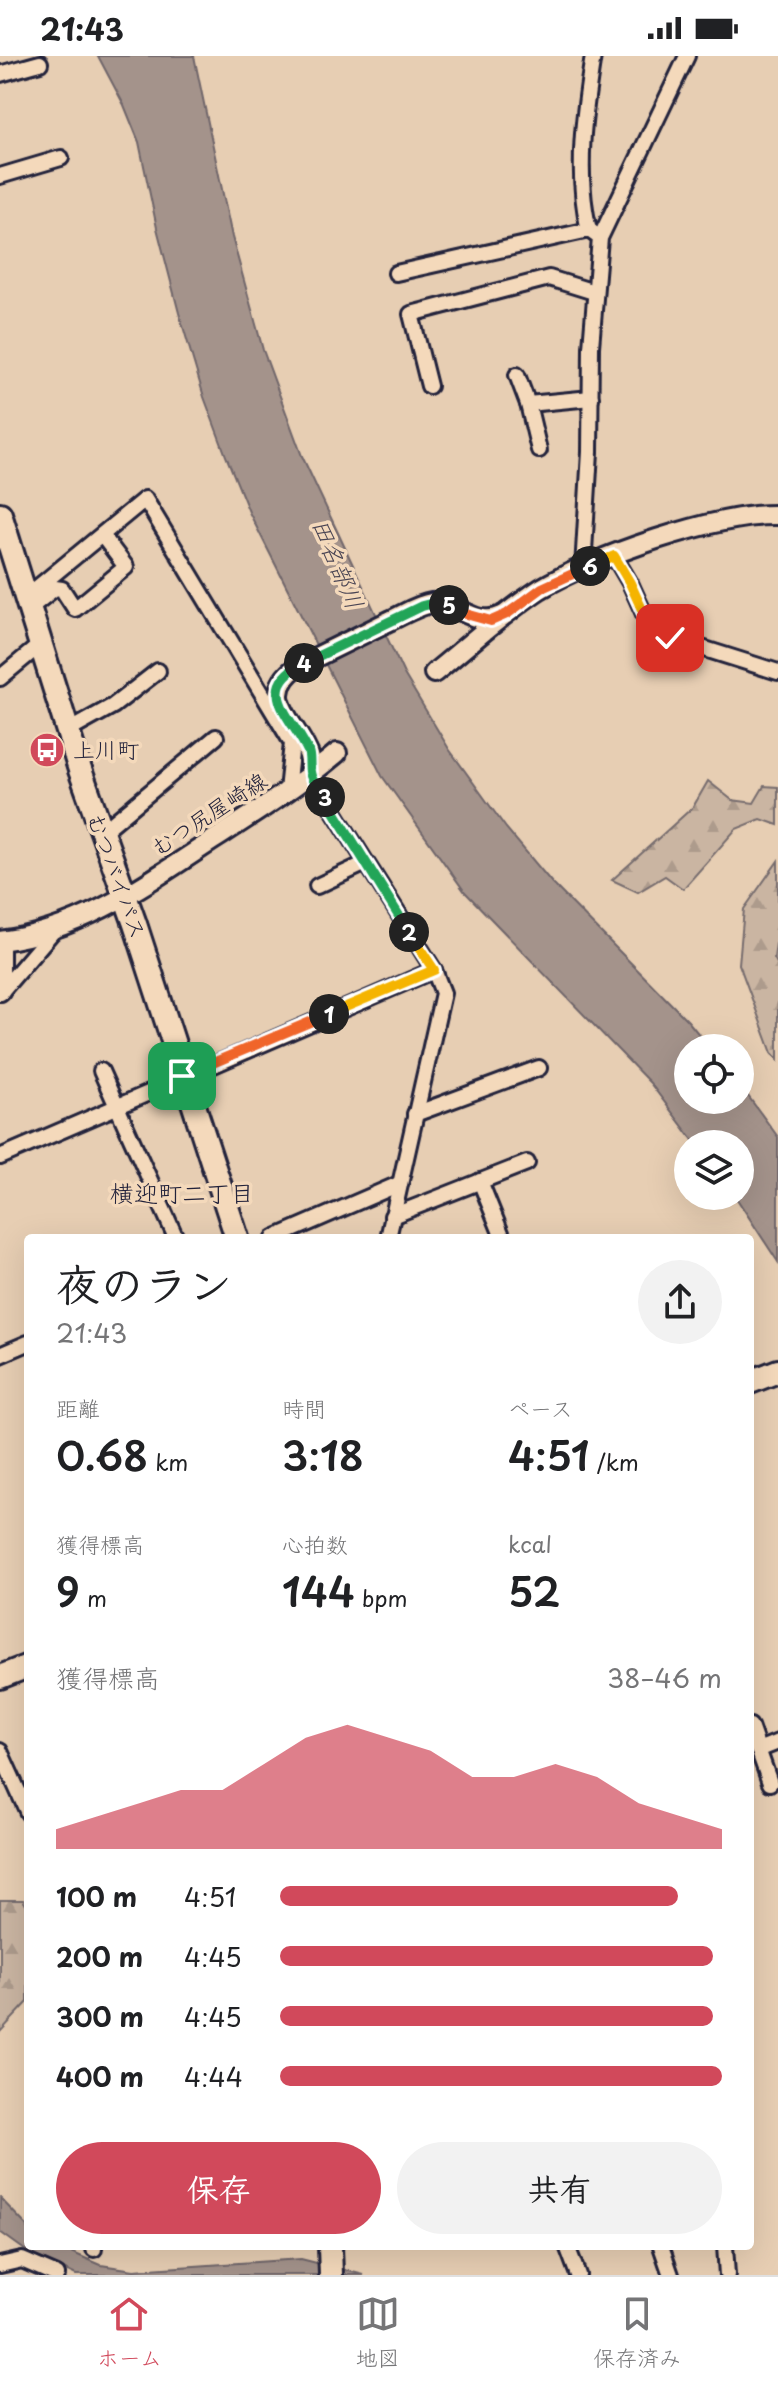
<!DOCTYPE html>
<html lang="ja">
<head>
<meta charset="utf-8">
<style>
  body { margin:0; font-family:"Playpen Sans","Klee One",sans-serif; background:#f2f2f2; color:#202124; height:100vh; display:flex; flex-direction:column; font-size:30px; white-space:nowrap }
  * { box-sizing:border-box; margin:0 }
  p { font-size:26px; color:#757577 }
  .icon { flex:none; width:44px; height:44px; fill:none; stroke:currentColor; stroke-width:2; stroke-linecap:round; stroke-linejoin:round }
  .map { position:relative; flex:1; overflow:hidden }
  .details { position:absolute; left:24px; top:1178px; width:730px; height:1016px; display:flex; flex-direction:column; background:#fff; border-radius:8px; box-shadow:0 8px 32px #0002 }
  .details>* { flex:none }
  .buttons { position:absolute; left:674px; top:978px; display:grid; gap:16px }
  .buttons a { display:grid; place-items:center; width:80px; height:80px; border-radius:50%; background:#fff; box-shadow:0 8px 32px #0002; font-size:40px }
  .pin { position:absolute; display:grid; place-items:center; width:68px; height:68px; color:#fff; margin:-34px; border-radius:16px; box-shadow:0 4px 12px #0006 }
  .km { position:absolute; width:40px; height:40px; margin:-20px; border-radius:50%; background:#222; color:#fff; font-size:22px; line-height:40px; text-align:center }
  .round { display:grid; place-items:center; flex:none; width:84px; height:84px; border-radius:42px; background:#f2f2f2 }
  .head { display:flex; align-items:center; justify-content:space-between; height:136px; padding:0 32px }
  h1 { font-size:44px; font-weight:600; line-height:60px }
  .figures { display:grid; grid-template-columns:repeat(3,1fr); gap:12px; height:136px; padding:8px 32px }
  .figures div { display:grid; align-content:center }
  .figures b { font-size:40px; font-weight:600 }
  .figures small { font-size:22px; font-weight:400 }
  .figures p { font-size:22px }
  .chart { height:224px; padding:16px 32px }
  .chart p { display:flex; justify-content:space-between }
  .chart svg { width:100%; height:144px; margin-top:8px; fill:#d1495b; opacity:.7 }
  .cta { display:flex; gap:16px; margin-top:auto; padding:16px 32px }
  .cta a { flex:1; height:92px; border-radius:48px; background:#d1495b; color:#fff; font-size:32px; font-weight:600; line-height:92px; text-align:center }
  .cta a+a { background:#f2f2f2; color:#202124 }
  ul { padding:0 32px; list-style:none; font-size:26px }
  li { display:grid; grid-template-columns:128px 96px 1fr; align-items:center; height:60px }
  li i { height:20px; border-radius:10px; background:#d1495b }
  .status { display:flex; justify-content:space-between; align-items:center; height:56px; padding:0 40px; background:#fff; direction:ltr }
  .status svg { height:22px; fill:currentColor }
  .dock { display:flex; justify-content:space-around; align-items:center; height:112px; border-top:2px solid #e0e0e0; background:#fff; font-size:22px; color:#757577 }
  .dock a { display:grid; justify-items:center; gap:4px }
  .dock .current { color:#d1495b }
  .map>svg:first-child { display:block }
  .forest { fill:url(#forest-firs); stroke:#766c6e; stroke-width:2 }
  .water { fill:#a4938b; stroke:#70666b; stroke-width:2 }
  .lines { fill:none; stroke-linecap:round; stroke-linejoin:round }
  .minor-casing { stroke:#22223b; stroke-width:20 }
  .major-casing { stroke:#22223b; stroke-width:24 }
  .highway-casing { stroke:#22223b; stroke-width:28 }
  .minor { stroke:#f4d9bb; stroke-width:14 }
  .major { stroke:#f4d9bb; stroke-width:18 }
  .highway { stroke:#f4d9bb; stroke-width:22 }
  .split-1-casing { stroke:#fff; stroke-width:16 }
  .split-2-casing { stroke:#fff; stroke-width:16 }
  .split-3-casing { stroke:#fff; stroke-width:16 }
  .split-4-casing { stroke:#fff; stroke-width:16 }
  .split-5-casing { stroke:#fff; stroke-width:16 }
  .split-6-casing { stroke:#fff; stroke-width:16 }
  .split-7-casing { stroke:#fff; stroke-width:16 }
  .split-1 { stroke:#f0652b; stroke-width:10 }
  .split-2 { stroke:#f5b400; stroke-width:10 }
  .split-3 { stroke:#22a559; stroke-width:10 }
  .split-4 { stroke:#22a559; stroke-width:10 }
  .split-5 { stroke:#22a559; stroke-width:10 }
  .split-6 { stroke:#f0652b; stroke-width:10 }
  .split-7 { stroke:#f5b400; stroke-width:10 }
  .labels { text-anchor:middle; stroke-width:7; stroke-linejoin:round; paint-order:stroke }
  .poi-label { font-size:22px; fill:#22223b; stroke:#f4d9bb; text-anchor:start }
  .street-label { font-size:22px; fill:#22223b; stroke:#f4d9bb }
  .water-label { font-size:24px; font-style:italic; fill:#494453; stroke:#f4d9bb }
  .neighbourhood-label { font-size:24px; fill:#22223b; stroke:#f4d9bb }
</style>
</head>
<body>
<div class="status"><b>21:43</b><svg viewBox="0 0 49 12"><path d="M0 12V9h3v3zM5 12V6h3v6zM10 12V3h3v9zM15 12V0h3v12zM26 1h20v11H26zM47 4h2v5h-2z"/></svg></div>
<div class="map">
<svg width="778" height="2219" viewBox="0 0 778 2219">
  <defs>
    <pattern id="forest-firs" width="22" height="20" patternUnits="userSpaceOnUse" patternTransform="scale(2)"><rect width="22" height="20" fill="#cab5a2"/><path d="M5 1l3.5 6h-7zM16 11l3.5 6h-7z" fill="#ad9b8c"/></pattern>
  </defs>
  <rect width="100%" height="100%" fill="#e7ceb3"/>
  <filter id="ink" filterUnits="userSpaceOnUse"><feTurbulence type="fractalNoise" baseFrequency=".0125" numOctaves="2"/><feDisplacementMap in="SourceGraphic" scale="16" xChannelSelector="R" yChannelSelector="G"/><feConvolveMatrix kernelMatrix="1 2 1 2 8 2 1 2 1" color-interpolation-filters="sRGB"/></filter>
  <g filter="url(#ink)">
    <g class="forest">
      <polygon points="708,725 732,744 754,747 764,730 778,731 778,769 761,763 736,773 683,833 665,820 638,836 612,824 693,751"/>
      <polygon points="778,805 778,873 774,902 778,909 778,1004 772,997 739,908 744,853"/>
      <polygon points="0,1844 23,1844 28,1852 28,1946 0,1976"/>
    </g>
    <g class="water">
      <polygon points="98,0 194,0 232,181 263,294 302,400 404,618 449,693 506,772 552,827 688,965 710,992 688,992 688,1044 740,1044 740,1029 778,1081 778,1206 735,1140 740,1140 740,1088 696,1088 650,1027 465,836 382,720 249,456 226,400 204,341 179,257 157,172 139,86 124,49"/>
      <polygon points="0,2142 28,2171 28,2190 57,2190 101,2209 134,2214 301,2203 364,2219 76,2219 29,2197 0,2176"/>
    </g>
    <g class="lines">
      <defs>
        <g id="minor">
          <path d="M593,0c-9,57 -18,117 -4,174l7,5"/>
          <polyline points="0,18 40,7"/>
          <polyline points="0,120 61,102"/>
          <polyline points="396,217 589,174"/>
          <polyline points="517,319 528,348 591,342"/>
          <polyline points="429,330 411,258 549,222 594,236"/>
          <polyline points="528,348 539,394"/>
          <polyline points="614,500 630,527 645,560 670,582 778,616"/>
          <polyline points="583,512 590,396 591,291 600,182 687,0"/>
          <polyline points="26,541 145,443 292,687 287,735"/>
          <polyline points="30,552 55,532 62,533 75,553 126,511 102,479"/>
          <polyline points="0,622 41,588"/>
          <polyline points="68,675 113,650 158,615"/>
          <polyline points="311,719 434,914 443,937 388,1182"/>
          <polyline points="101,777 216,681"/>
          <polyline points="317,830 366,807"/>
          <polyline points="0,937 54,874"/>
          <polyline points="101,1015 176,1182"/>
          <polyline points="415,1058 539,1012"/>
          <polyline points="0,1101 434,914"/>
          <polyline points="480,1125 503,1182"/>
          <polyline points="392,1160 527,1107"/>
          <polyline points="274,1182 399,1128"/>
          <polyline points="0,1299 28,1287"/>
          <polyline points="750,1670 770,1727"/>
          <polyline points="758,1694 778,1686"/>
          <polyline points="0,1695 28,1757"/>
          <polyline points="567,2190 578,2219"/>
          <polyline points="661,2190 671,2219"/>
          <polyline points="725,2190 727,2219"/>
          <polyline points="94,2193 94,2190"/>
          <polyline points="0,2209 22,2204 57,2219"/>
        </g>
        <g id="major">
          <path d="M434,617c35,-28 69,-60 106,-84 52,-32 178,-76 238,-74"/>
          <path d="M311,719c0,-8 0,-17 -4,-24 -14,-32 -50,-56 -9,-85 30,-15 59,-29 89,-44 14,-6 30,-17 45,-19 26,-3 42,26 70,13"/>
          <path d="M0,885c81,-10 146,-57 213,-101 42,-27 85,-54 124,-87"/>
          <polyline points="0,891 0,935"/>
        </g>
        <g id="highway">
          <polyline points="0,458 80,714 135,868 237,1182"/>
          <polyline points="750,1326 778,1315"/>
          <polyline points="0,1621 28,1610"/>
          <polyline points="330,2190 331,2219"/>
        </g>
      </defs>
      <use href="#minor" class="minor-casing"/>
      <use href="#major" class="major-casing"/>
      <use href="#highway" class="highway-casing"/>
      <use href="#minor" class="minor"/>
      <use href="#major" class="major"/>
      <use href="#highway" class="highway"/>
    </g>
  </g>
  <g class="lines" filter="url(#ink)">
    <defs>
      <polyline id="split-1" points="182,1020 329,958"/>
      <polyline id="split-2" points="329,958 434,914 409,876"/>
      <polyline id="split-3" points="325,741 409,876"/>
      <path id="split-4" d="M304,607c-52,25 -11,55 4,88 3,8 0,17 3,25 2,7 9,15 14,21"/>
      <polyline id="split-5" points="304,607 422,550 434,547 449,549"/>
      <polyline id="split-6" points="449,549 466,558 491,565 507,558 542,532 590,510"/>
      <polyline id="split-7" points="590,510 614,500 630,527 645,560 670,582"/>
    </defs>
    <use href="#split-1" class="split-1-casing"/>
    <use href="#split-2" class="split-2-casing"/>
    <use href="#split-3" class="split-3-casing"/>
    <use href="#split-4" class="split-4-casing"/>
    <use href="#split-5" class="split-5-casing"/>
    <use href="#split-6" class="split-6-casing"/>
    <use href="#split-7" class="split-7-casing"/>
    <use href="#split-1" class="split-1"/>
    <use href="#split-2" class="split-2"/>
    <use href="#split-3" class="split-3"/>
    <use href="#split-4" class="split-4"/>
    <use href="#split-5" class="split-5"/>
    <use href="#split-6" class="split-6"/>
    <use href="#split-7" class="split-7"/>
  </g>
  <defs>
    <symbol id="bus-disc" viewBox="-11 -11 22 22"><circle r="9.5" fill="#d1495b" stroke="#f4d9bb"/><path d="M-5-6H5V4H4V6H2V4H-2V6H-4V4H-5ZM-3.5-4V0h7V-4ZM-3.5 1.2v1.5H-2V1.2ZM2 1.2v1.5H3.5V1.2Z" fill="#fff"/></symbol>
  </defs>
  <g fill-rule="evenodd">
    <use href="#bus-disc" x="27" y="674" width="40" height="40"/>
  </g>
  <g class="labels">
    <g class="poi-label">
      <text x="73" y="702">上川町</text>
    </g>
    <g class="street-label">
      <text transform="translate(209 758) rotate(-33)" y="8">むつ尻屋崎線</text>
      <text transform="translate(117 820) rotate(70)" y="8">むつバイパス</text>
    </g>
    <g class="water-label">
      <text transform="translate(337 508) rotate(67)" y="8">田名部川</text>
    </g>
    <g class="neighbourhood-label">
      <text x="182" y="1146">横迎町二丁目</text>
    </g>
  </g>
</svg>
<div class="buttons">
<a><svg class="icon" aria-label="locate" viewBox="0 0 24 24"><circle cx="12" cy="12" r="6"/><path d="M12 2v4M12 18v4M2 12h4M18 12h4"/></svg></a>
<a><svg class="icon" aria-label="layers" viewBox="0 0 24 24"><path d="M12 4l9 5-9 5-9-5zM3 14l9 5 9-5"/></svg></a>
</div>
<div class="pin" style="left:182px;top:1020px;background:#1e9e55"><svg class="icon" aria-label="arrive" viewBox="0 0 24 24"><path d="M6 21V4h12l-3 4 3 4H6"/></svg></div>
<div class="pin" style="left:670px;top:582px;background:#d93025"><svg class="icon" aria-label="check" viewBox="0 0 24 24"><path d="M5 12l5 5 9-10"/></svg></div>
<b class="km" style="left:329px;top:958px">1</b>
<b class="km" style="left:409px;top:876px">2</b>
<b class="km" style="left:325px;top:741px">3</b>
<b class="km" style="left:304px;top:607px">4</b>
<b class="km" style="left:449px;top:549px">5</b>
<b class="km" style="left:590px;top:510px">6</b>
<section class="details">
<div class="head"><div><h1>夜のラン</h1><p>21:43</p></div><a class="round"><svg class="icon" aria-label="share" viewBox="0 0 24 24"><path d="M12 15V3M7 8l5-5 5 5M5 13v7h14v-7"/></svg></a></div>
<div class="figures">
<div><p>距離</p><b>0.68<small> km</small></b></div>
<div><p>時間</p><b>3:18</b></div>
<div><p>ペース</p><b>4:51<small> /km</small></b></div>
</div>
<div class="figures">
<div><p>獲得標高</p><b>9<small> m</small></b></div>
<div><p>心拍数</p><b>144<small> bpm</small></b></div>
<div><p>kcal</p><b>52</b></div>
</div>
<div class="chart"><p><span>獲得標高</span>38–46 m</p>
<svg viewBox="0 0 160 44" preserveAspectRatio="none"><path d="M0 44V38L10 34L20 30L30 26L40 26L50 18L60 10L70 6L80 10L90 14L100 22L110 22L120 18L130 22L140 30L150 34L160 38V44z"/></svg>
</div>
<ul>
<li><b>100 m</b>4:51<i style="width:90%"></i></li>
<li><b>200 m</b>4:45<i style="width:98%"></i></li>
<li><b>300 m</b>4:45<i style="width:98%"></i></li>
<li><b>400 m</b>4:44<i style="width:100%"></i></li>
</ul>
<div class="cta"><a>保存</a><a>共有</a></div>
</section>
</div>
<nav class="dock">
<a class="current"><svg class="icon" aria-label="home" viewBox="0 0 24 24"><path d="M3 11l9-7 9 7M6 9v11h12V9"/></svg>ホーム</a>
<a><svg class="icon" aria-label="map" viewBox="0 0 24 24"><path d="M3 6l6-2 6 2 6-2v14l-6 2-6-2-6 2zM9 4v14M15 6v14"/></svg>地図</a>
<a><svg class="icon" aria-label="saved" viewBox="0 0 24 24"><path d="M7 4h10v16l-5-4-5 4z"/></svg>保存済み</a>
</nav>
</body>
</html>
